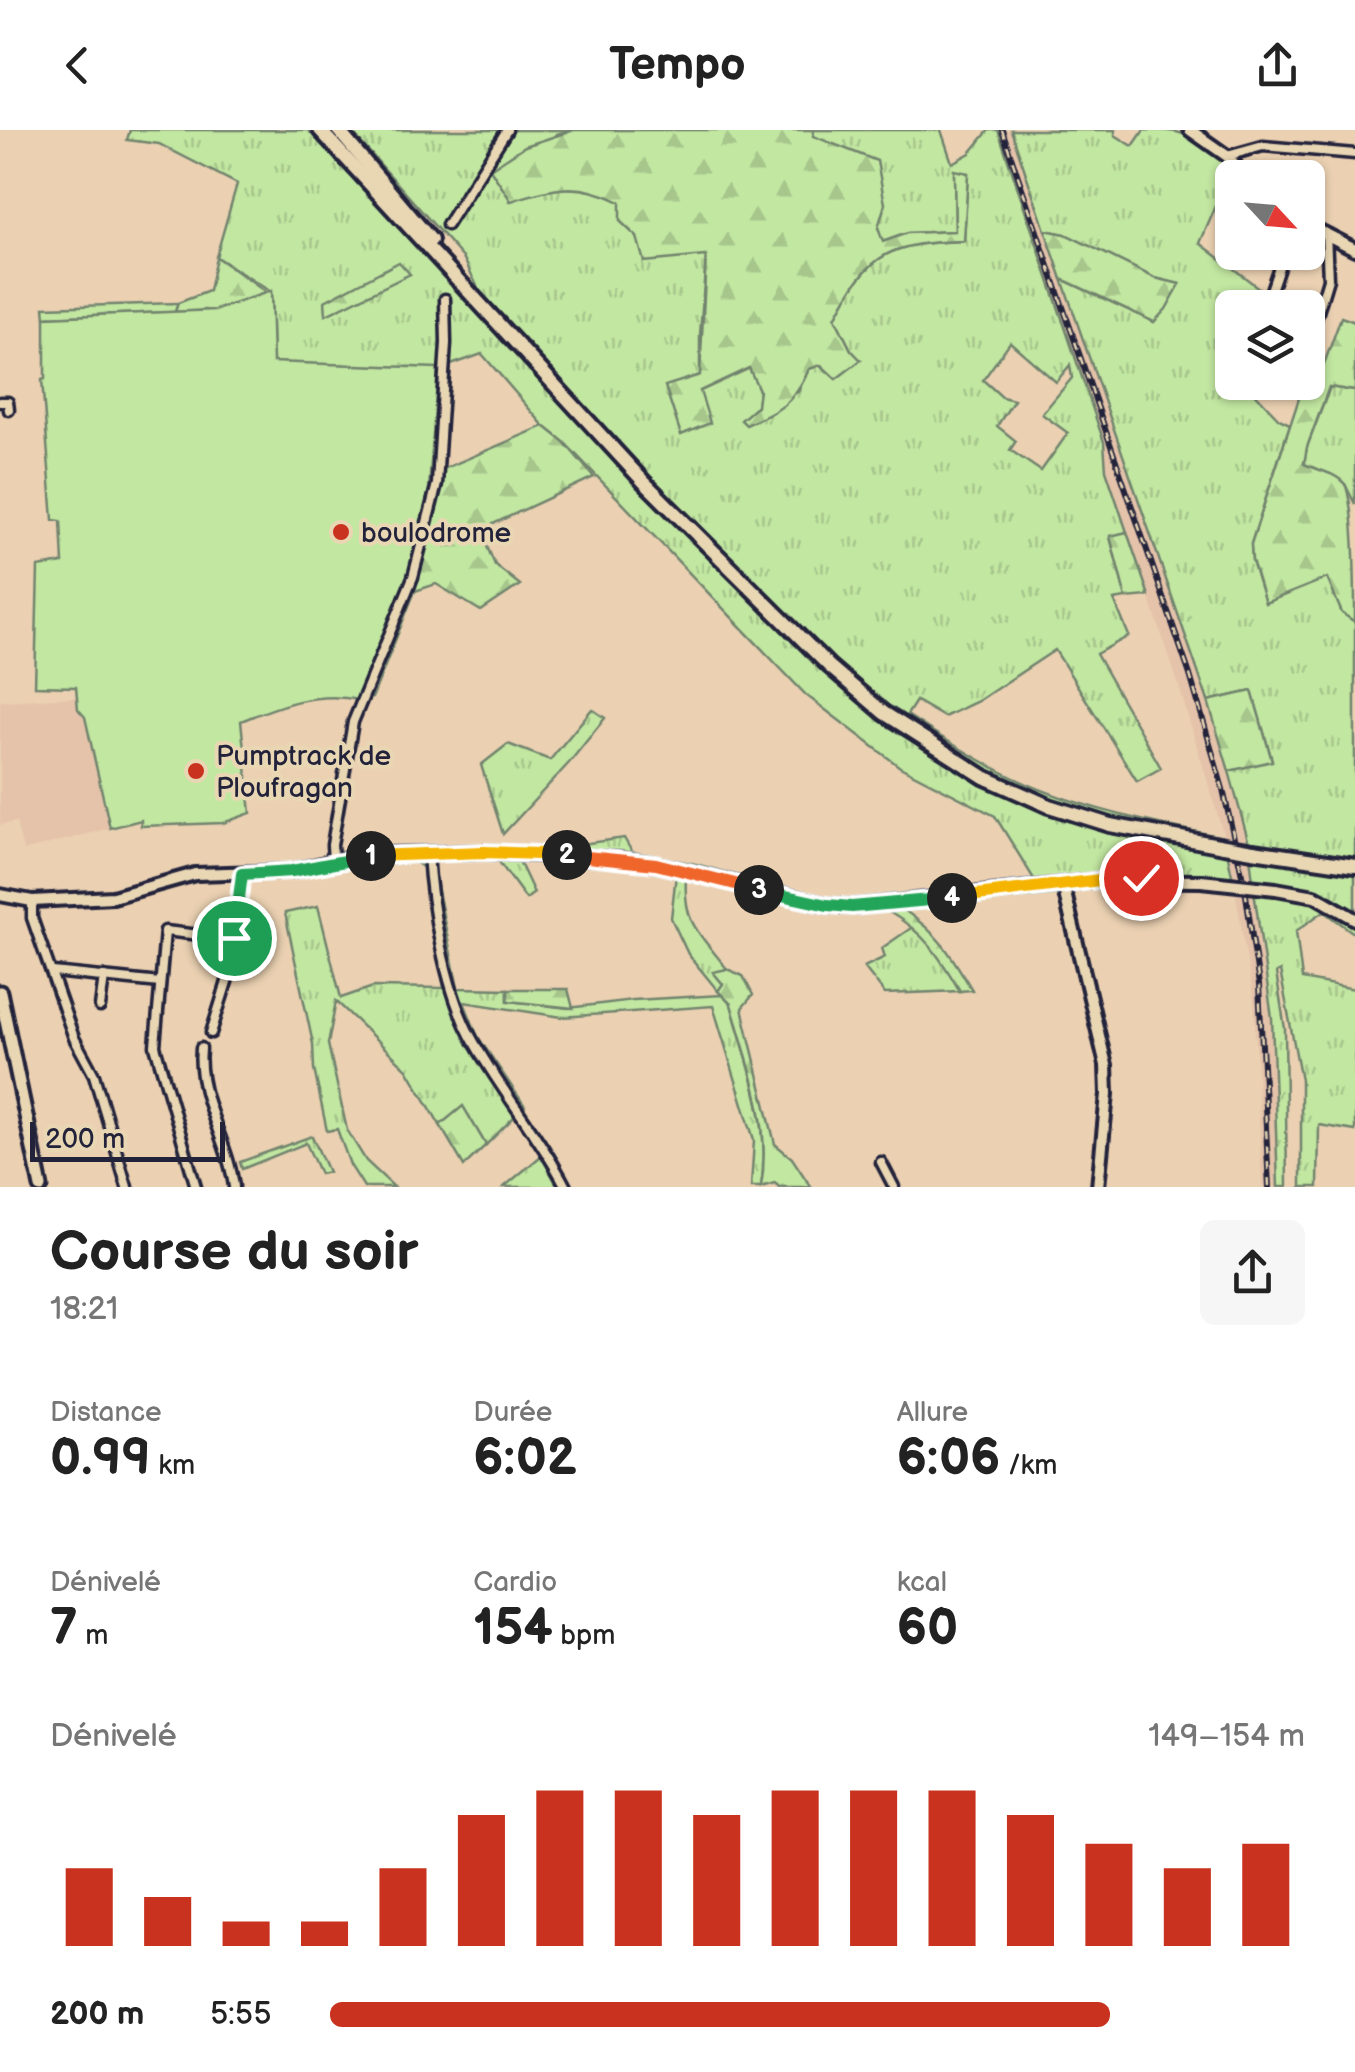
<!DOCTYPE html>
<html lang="fr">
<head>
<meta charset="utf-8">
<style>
  body { margin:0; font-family:"Balsamiq Sans",sans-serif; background:#f6f6f6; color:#222; height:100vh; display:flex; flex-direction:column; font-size:38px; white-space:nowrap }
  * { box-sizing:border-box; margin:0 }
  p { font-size:32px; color:#767676 }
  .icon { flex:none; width:55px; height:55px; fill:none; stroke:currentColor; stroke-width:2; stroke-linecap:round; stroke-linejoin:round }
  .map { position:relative; height:1057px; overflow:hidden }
  .panel { display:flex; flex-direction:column; background:#fff; flex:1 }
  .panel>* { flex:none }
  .needle { width:65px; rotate:116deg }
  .fabs { position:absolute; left:1215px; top:30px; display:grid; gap:20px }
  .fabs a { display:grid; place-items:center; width:110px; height:110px; border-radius:15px; background:#fff; box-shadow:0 2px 8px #0004; font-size:50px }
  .scale { position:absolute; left:30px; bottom:25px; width:195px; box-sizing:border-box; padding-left:10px; border:5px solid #22223b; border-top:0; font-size:28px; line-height:35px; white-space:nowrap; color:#22223b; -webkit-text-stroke:8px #e9d7b4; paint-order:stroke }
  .pin { position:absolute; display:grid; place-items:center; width:85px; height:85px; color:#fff; margin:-42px; border:5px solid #fff; border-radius:50%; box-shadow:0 2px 10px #0007 }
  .km { position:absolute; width:50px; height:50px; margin:-25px; border-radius:50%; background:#222; color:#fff; font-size:28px; line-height:50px; text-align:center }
  .round { display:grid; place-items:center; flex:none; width:105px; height:105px; border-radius:15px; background:#f6f6f6 }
  .overview { display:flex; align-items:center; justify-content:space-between; height:170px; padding:0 50px }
  h1 { font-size:55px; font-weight:600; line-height:75px }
  .stats { display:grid; grid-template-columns:repeat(3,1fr); gap:15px; height:170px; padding:10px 50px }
  .stats div { display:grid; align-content:center }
  .stats b { font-size:50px; font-weight:600 }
  .stats small { font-size:28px; font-weight:400 }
  .stats p { font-size:28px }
  .chart { height:280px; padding:20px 50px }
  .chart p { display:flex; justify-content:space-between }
  .chart svg { width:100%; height:180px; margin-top:10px; stroke:#c8321e; stroke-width:6 }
  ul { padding:0 50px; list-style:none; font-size:32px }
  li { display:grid; grid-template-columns:160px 120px 1fr; align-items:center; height:75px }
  li i { height:25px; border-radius:12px; background:#c8321e }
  header { display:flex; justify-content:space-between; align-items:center; height:130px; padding:0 50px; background:#fff; font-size:45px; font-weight:600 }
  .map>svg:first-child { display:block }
  .built { fill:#e5c3aa }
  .grass { fill:url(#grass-tufts); stroke:#72846e; stroke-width:2.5; fill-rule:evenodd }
  .forest { fill:url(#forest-firs); stroke:#72846e; stroke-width:2.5 }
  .park { fill:#c2e7a1; stroke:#72846e; stroke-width:2.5 }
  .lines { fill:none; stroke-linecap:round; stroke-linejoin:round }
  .minor-casing { stroke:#22223b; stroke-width:15 }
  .tertiary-casing { stroke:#22223b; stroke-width:18 }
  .secondary-casing { stroke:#22223b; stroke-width:19 }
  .trunk-casing { stroke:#22223b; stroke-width:20 }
  .minor { stroke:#e9d7b4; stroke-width:8 }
  .tertiary { stroke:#e9d7b4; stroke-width:10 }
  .secondary { stroke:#e9d7b4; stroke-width:11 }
  .trunk { stroke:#e9d7b4; stroke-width:12 }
  .rail-casing { stroke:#22223b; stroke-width:6 }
  .rail { stroke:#e9d7b4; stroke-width:2.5; stroke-dasharray:8; stroke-linecap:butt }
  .tertiary-bridge-casing { stroke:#22223b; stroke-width:18; stroke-linecap:butt }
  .trunk-bridge-casing { stroke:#22223b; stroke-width:20; stroke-linecap:butt }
  .tertiary-bridge { stroke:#e9d7b4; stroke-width:10 }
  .trunk-bridge { stroke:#e9d7b4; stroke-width:12 }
  .split-1-casing { stroke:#fff; stroke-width:20 }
  .split-2-casing { stroke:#fff; stroke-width:20 }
  .split-3-casing { stroke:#fff; stroke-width:20 }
  .split-4-casing { stroke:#fff; stroke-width:20 }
  .split-5-casing { stroke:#fff; stroke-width:20 }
  .split-1 { stroke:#22a559; stroke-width:12 }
  .split-2 { stroke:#f5b400; stroke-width:12 }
  .split-3 { stroke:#f0652b; stroke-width:12 }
  .split-4 { stroke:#22a559; stroke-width:12 }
  .split-5 { stroke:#f5b400; stroke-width:12 }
  .poi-dot { fill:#c8321e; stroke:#e9d7b4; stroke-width:4 }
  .labels { text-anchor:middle; stroke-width:8; stroke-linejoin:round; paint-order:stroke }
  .poi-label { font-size:28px; fill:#22223b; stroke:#e9d7b4; text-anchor:start }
</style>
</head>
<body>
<header><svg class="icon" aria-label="back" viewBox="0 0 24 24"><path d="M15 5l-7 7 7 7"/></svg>Tempo<svg class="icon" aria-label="share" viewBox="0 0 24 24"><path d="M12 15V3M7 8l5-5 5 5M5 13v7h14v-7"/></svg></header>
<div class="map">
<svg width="1355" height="1057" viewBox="0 0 1355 1057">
  <defs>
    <pattern id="grass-tufts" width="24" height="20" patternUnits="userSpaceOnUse" patternTransform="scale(2.5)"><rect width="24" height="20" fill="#c2e7a1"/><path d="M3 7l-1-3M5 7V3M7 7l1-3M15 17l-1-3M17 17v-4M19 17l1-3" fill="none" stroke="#a6c68c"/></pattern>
    <pattern id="forest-firs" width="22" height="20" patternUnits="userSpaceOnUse" patternTransform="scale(2.5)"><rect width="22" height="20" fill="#c2e7a1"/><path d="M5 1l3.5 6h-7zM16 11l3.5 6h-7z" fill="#a6c68c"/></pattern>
  </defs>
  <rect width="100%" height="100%" fill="#ebd1b2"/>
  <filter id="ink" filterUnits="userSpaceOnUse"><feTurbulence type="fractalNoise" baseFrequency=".01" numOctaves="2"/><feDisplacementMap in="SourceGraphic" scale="20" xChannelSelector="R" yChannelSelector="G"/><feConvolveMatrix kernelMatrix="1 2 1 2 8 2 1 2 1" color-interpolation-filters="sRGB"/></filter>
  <g filter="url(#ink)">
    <g class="built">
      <polygon points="998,0 1011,0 1211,580 1248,710 1224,706 1176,547 1106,340 1104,312"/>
      <polygon points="77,567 78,579 85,587 110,698 23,721 16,692 0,695 0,571"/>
      <polygon points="1229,726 1250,730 1253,751 1233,749"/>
      <polygon points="1235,760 1254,761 1264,825 1272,888 1278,1057 1262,1057 1254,873"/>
    </g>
    <g class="grass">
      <path d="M130,0h178l157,169 13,-11 -14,-29 -114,-129h224l-18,4 -45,66c44,-12 67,-19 110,2l-1,19 17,16 69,18 -6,80v56l50,-23 9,22 -2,16 41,-14 11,-23 11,-4 15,13 16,-28 -16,-32c35,-67 55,-74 129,-77l4,-68 -14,-2 1,60 -47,2 -26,9 -4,-14 7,-24 -72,-68 1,-6h127l11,33 18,-10 19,-23h9l106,312 2,28 21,62 -17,5 16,61 -12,2 15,36 -33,18 65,114 -24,13 -82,-131 -77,51 -34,16 -28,-16 -9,14c30,20 61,39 93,56 68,35 149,52 224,66l11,53 -79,-8 -8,-10 -93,8 4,14 -170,18 -4,-13 149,-20 -39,-63 -95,-49 -94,-72 -242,-253 -20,-16 -62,-72 -31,11 -10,124 -26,102 -43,107 -13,2 -86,-338 -2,-70 -55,-35 21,-73 -78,-40 -32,-4zM1010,212l46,40 14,-17 2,13 -30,36 26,19 -27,38 -31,-21 6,-9 -19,-15 17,-26 -12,-3 -19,-17z"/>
      <path d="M1011,0h104v5l18,11 11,-16c44,0 50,5 82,35v18l-26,60 64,49 -4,15 -28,1v74l13,1 34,36 11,5 -39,120 1,16 13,42 62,-25 15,36 13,9v312l-31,-23 -28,20 6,48 53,10v142l-36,-6 -1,62h-17v-107l-21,-109 -4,2 9,56 2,158h-9l-6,-169 -18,-127 26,3 -4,-10 -23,-3 -5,-41 -19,-69 43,-11 -20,-69 -44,10 -146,-422 92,43 26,-38 -25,-6 -90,-44 -20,-4z"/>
      <polygon points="178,173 175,182 45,187 44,177"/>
      <polygon points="1330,257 1355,261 1355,374 1345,354 1331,344 1304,334 1307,317"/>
      <polygon points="592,579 605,588 569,633 503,704 481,635 508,614 550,630"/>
      <path d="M624,708l8,14 64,12 88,25 4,14 -102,-25c-3,47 14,55 41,91l-13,4 9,11 -5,7 -30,-37 -17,-36 5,-44 -54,-8 -104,-7 16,34 -8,6 -29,-40 -1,-13 64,1z"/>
      <path d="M429,717l29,141 50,1v12l60,7 65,-8 89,-5 9,9c16,60 41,120 30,183h-10l3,-47 -41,-134 -151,11 -98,-15 14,35 47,69 -39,39 -23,-38 -23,18 -33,-56 -71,-68 -8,43 19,86 19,31 28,26h-30l-14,-22 -13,-36 -10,2 -13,-62 -1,-25 -28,-131 33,-7 23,92 32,-11 71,1 -20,-120 -9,-6 -76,4 -1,-14z"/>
      <polygon points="914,796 933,815 960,861 885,864 864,837 885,827 882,818"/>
      <polygon points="312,1006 328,1042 320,1044 306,1013 242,1039 240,1032"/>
      <polygon points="541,1026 558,1057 504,1057"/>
    </g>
    <g class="forest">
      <path d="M574,0h240l-1,6 64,25 8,43 -7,24 5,14 24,-9 48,-2 -1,-61 14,3 -4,68c-73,2 -94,10 -129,77l16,32 10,10 -25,19 -15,-14 -12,4c-17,36 -28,41 -63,56l-5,-5 16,-14 2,-16 -10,-22 -49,23 10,32 -29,12 -16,-49 35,-11 6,-119 -62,6 -7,-25 -17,-16v-19c-41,-21 -66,-15 -109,-1l-21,-32 35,-23z"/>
      <polygon points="1045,100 1065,104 1155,148 1180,154 1166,179 1154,192 1062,149"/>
      <polygon points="216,127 267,163 216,180 175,182 178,173 209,161"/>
      <polygon points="399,132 410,144 326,185 325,171"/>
      <path d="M1341,187l14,5v69l-26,-4 -22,60 -3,17c14,7 34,9 42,22 9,28 9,100 9,136l-13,-9 -15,-35 -62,25 -13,-43 -1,-16 53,-161 4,-1v-6l11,2z"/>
      <polygon points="544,296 564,312 594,347 480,400 495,435 520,455 481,481 436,454 415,461 441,359 443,339"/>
      <polygon points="1127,402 1149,466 1126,468 1110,406"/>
      <polygon points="1252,561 1272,631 1229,641 1208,571"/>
      <path d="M904,780c35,24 47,44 68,80l-12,1c-20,-34 -36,-59 -71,-79z"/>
      <path d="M727,839l16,7 10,19 -11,13 33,136 17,14 19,29h-32l-4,-4 -14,4c11,-63 -13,-123 -30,-183l-13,-13 5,-7 -10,-12z"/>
      <polygon points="508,859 568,859 573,878 508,871"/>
      <polygon points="463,976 486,1015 464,1036 440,995"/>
    </g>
    <path class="park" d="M271,161l2,71 165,6 -9,121 -20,87 -50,124c-43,-9 -79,5 -118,21l10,92 -28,10 -82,3v-6l-31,8 -25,-111 -7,-8 -2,-22 -41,-1 3,-119 25,-4 -2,-42 -8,-1 -11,-140 3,-1v-62l171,-7z"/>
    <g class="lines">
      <defs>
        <g id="minor">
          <polyline points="1227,26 1263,16 1355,24"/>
          <polyline points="447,95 507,0"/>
          <polyline points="1265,178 1284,122"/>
          <polyline points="1308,215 1328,149 1326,103"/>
          <polyline points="0,272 8,272 9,280"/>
          <path d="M428,723c3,53 17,135 42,182 28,53 69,99 96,152"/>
          <polyline points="333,731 332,715 353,592 413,447 437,354 446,213 445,169"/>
          <polyline points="32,771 32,788 74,908 94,945 127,1057"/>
          <polyline points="53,842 160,853"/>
          <polyline points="100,877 104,847"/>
          <polyline points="211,903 231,839 242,745"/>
          <path d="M201,918c-5,49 27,91 33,139"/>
          <polyline points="881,1032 894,1057"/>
          <polyline points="196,1057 155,916 165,801 234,809"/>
        </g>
        <g id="tertiary">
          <polyline points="1190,0 1227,26 1246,48"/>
          <polyline points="1308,95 1355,119"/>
          <polyline points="1063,755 1106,935 1107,964 1098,1057"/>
          <polyline points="1276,759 1315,766 1355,789"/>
          <polyline points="0,765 32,771 113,767 195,744 293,741 333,731 388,724 484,722 619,729 656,734 827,775 852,777 1100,750 1201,751"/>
        </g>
        <polyline id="secondary" points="0,862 41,1057"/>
        <g id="trunk">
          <polyline points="320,0 644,352 829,536 884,583 984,647 1049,676 1110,695 1224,716"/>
          <polyline points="338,0 431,110"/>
          <polyline points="1253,721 1355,736"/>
        </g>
      </defs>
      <use href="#minor" class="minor-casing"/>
      <use href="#tertiary" class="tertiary-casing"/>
      <use href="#secondary" class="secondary-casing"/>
      <use href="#trunk" class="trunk-casing"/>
      <use href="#minor" class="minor"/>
      <use href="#tertiary" class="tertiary"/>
      <use href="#secondary" class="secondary"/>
      <use href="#trunk" class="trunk"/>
      <defs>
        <polyline id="rail" points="1002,0 1190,545 1223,659 1245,758 1259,855 1269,1057"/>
      </defs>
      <use href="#rail" class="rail-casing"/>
      <use href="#rail" class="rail"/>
      <defs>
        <polyline id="tertiary-bridge" points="1201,751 1276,759"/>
        <polyline id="trunk-bridge" points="1224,716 1253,721"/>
      </defs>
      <use href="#tertiary-bridge" class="tertiary-bridge-casing"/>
      <use href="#trunk-bridge" class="trunk-bridge-casing"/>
      <use href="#tertiary-bridge" class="tertiary-bridge"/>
      <use href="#trunk-bridge" class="trunk-bridge"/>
    </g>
  </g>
  <g class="lines" filter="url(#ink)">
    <defs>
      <polyline id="split-1" points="234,808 242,744 292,741 371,726"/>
      <polyline id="split-2" points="371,726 484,722 567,725"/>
      <polyline id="split-3" points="567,725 656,734 759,760"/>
      <polyline id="split-4" points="759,760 827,775 852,777 952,768"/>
      <polyline id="split-5" points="952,768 1100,750 1141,748"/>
    </defs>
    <use href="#split-1" class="split-1-casing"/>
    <use href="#split-2" class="split-2-casing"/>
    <use href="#split-3" class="split-3-casing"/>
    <use href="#split-4" class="split-4-casing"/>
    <use href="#split-5" class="split-5-casing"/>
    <use href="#split-1" class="split-1"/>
    <use href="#split-2" class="split-2"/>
    <use href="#split-3" class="split-3"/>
    <use href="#split-4" class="split-4"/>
    <use href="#split-5" class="split-5"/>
  </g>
  <g class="poi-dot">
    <circle cx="341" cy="402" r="10"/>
    <circle cx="196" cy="641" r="10"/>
  </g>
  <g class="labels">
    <g class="poi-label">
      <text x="361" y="412">boulodrome</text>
      <text x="216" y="635">Pumptrack de<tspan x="216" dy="32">Ploufragan</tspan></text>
    </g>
  </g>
</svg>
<div class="fabs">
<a><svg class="needle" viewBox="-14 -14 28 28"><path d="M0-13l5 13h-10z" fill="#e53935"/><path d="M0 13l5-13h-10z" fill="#767676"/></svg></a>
<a><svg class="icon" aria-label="layers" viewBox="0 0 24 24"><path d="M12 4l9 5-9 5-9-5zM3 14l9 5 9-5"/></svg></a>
</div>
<div class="scale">200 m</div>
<div class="pin" style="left:234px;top:808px;background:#1e9e55"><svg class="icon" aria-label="arrive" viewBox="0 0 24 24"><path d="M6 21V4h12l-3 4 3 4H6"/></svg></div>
<div class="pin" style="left:1141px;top:748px;background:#d93025"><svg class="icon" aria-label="check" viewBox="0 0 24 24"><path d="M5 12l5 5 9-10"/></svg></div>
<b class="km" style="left:371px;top:726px">1</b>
<b class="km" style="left:567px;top:725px">2</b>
<b class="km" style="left:759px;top:760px">3</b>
<b class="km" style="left:952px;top:768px">4</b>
</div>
<section class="panel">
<div class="overview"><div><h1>Course du soir</h1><p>18:21</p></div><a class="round"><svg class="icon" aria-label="share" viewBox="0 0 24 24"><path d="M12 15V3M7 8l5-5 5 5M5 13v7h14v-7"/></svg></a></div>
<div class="stats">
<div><p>Distance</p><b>0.99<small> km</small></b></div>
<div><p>Durée</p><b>6:02</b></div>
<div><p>Allure</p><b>6:06<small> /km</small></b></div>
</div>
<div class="stats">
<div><p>Dénivelé</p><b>7<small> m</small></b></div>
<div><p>Cardio</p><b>154<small> bpm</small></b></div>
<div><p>kcal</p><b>60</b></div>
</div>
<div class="chart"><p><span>Dénivelé</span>149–154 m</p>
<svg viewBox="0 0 160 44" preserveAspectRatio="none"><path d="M5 44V25M15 44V32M25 44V38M35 44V38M45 44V25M55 44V12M65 44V6M75 44V6M85 44V12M95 44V6M105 44V6M115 44V6M125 44V12M135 44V19M145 44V25M155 44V19"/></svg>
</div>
<ul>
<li><b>200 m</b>5:55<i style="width:80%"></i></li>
</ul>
</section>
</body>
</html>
